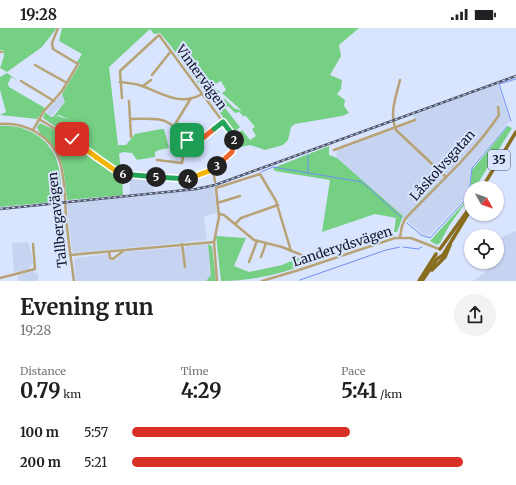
<!DOCTYPE html>
<html lang="en">
<head>
<meta charset="utf-8">
<style>
  body { margin:0; font-family:Merriweather,serif; background:#f2f2f2; color:#202124; height:100vh; display:flex; flex-direction:column; font-size:15px; white-space:nowrap }
  * { box-sizing:border-box; margin:0 }
  p { font-size:13px; color:#757577 }
  .icon { flex:none; width:22px; height:22px; fill:none; stroke:currentColor; stroke-width:2; stroke-linecap:round; stroke-linejoin:round }
  .map { position:relative; height:253px; overflow:hidden }
  .details { display:flex; flex-direction:column; background:#fff; flex:1 }
  .details>* { flex:none }
  .needle { width:26px; rotate:130deg }
  .buttons { position:absolute; left:464px; top:153px; display:grid; gap:8px }
  .buttons a { display:grid; place-items:center; width:40px; height:40px; border-radius:50%; background:#fff; box-shadow:0 1px 3px #0004; font-size:20px }
  .pin { position:absolute; display:grid; place-items:center; width:34px; height:34px; color:#fff; margin:-17px; border-radius:8px; box-shadow:0 2px 6px #0006 }
  .km { position:absolute; width:20px; height:20px; margin:-10px; border-radius:50%; background:#222; color:#fff; font-size:11px; line-height:20px; text-align:center }
  .round { display:grid; place-items:center; flex:none; width:42px; height:42px; border-radius:21px; background:#f2f2f2 }
  .overview { display:flex; align-items:center; justify-content:space-between; height:68px; padding:0 20px }
  h1 { font-size:22px; font-weight:700; line-height:30px }
  .metrics { display:grid; grid-template-columns:repeat(3,1fr); gap:6px; height:68px; padding:4px 20px }
  .metrics div { display:grid; align-content:center }
  .metrics b { font-size:20px; font-weight:700 }
  .metrics small { font-size:11px; font-weight:400 }
  .metrics p { font-size:11px }
  ul { padding:0 20px; list-style:none; font-size:13px }
  li { display:grid; grid-template-columns:64px 48px 1fr; align-items:center; height:30px }
  li i { height:10px; border-radius:5px; background:#d93025 }
  .status { display:flex; justify-content:space-between; align-items:center; height:28px; padding:0 20px; background:#fff; direction:ltr }
  .status svg { height:11px; fill:currentColor }
  .map>svg:first-child { display:block }
  .built { fill:#c6d3f1 }
  .green { fill:#76d084; fill-rule:evenodd }
  .lines { fill:none; stroke-linecap:round; stroke-linejoin:round }
  .stream { stroke:#6e90ef; stroke-width:1 }
  .minor { stroke:#b7a376; stroke-width:2.5 }
  .major { stroke:#896d1f; stroke-width:3.5 }
  .rail-casing { stroke:#4f5669; stroke-width:2.5 }
  .rail { stroke:#d9e4ff; stroke-width:1; stroke-dasharray:3; stroke-linecap:butt }
  .split-1-casing { stroke:#fff; stroke-width:8 }
  .split-2-casing { stroke:#fff; stroke-width:8 }
  .split-3-casing { stroke:#fff; stroke-width:8 }
  .split-4-casing { stroke:#fff; stroke-width:8 }
  .split-5-casing { stroke:#fff; stroke-width:8 }
  .split-6-casing { stroke:#fff; stroke-width:8 }
  .split-7-casing { stroke:#fff; stroke-width:8 }
  .split-8-casing { stroke:#fff; stroke-width:8 }
  .split-1 { stroke:#f0652b; stroke-width:5 }
  .split-2 { stroke:#22a559; stroke-width:5 }
  .split-3 { stroke:#f0652b; stroke-width:5 }
  .split-4 { stroke:#f5b400; stroke-width:5 }
  .split-5 { stroke:#22a559; stroke-width:5 }
  .split-6 { stroke:#22a559; stroke-width:5 }
  .split-7 { stroke:#f5b400; stroke-width:5 }
  .split-8 { stroke:#f5b400; stroke-width:5 }
  .labels { text-anchor:middle; stroke-width:4; stroke-linejoin:round; paint-order:stroke }
  .shield { fill:#d9e4ff; stroke:#4d5467; stroke-width:1 }
  .shield-label { font-size:12px; font-weight:bold; fill:#111726 }
  .street-label { font-size:13px; fill:#111726; stroke:#d9e4ff }
</style>
</head>
<body>
<div class="status"><b>19:28</b><svg viewBox="0 0 49 12"><path d="M0 12V9h3v3zM5 12V6h3v6zM10 12V3h3v9zM15 12V0h3v12zM26 1h20v11H26zM47 4h2v5h-2z"/></svg></div>
<div class="map">
<svg width="516" height="253" viewBox="0 0 516 253">
  <rect width="100%" height="100%" fill="#d9e4ff"/>
  <g class="built">
    <polygon points="497,56 510,92 471,139 468,163 466,169 429,208 422,206 337,130 336,127 338,122 415,94 413,87"/>
    <polygon points="62,66 65,74 51,88 46,84"/>
    <polygon points="129,147 153,150 154,164 130,166"/>
    <polygon points="214,159 217,185 204,188 207,212 87,224 75,225 72,223 67,175"/>
    <polygon points="516,203 516,253 473,253 487,243 489,234 497,234 497,216 502,209"/>
    <polygon points="28,214 31,224 33,235 28,242 14,244 12,215"/>
    <polygon points="208,216 211,247 206,253 76,253 74,233 76,230 108,226 109,231 114,233 124,224 181,219 184,237 184,221 186,218"/>
    <polygon points="33,243 38,246 38,253 18,253 18,247"/>
  </g>
  <g class="green">
    <polygon points="0,0 55,0 56,1 42,19 7,44 0,40 4,28 3,22 0,22"/>
    <path d="M62,0h297l-20,17 2,11 -11,19 12,5 -1,9 -4,5 8,6 -1,6 5,7 -7,3 -47,8 -4,3 -3,13 -5,5 -18,5 -15,-5 -14,3 -1,-12 7,-6 8,10 6,-4 -4,-7 3,-2 -10,-12 -1,2 -5,-5 -4,1 -7,-7 -3,2 15,19 -6,5 -64,-87 -10,-12 -6,1 -4,-5 -41,38 9,78h8l9,-11 26,-5h3l5,19 -10,2 -4,2v5l-18,3 -5,-7 -9,-1 -4,2 2,18 -78,-54 2,-6 6,5 7,-1 12,4 -11,-5 -6,2 12,-15 -3,-8 18,-30 -3,-2 5,-8 -23,-13zM221,53l5,9 -4,3 20,18 -8,-3 -10,-10 -3,5 -5,-6 4,-5 -8,-6z"/>
    <polygon points="7,45 18,53 11,49 8,56 9,59 45,80 37,91 0,87 6,84 0,62 0,49"/>
    <path d="M40,95l19,9 56,40 7,2 1,21 -56,5c-2,-16 -2,-34 -10,-49 -5,-8 -18,-15 -20,-24z"/>
    <path d="M0,98c24,-2 49,11 57,35 4,12 4,27 5,40l-62,6z"/>
    <polygon points="508,98 512,100 475,160 471,160 471,167 449,198 440,215 437,217 430,213 465,174 470,165 472,142"/>
    <polygon points="329,118 329,127 337,130 403,188 397,204 394,204 396,190 375,186 322,204 330,152 275,143 273,140"/>
    <path d="M216,208l30,2 -12,28 15,6 33,-7 19,-8 12,5c-30,11 -59,19 -92,19z"/>
    <polygon points="208,216 212,218 216,253 206,253 211,247"/>
  </g>
  <g class="lines">
    <g class="stream">
      <polyline points="511,93 499,56 516,51"/>
      <polyline points="308,127 308,145"/>
      <polyline points="261,144 273,139 362,154 401,189"/>
      <polyline points="407,195 421,207 430,210 466,171 469,164 472,140 507,98"/>
      <polyline points="403,219 418,221 422,219"/>
      <polyline points="300,252 386,222 400,219"/>
    </g>
    <g class="minor">
      <polyline points="0,24 2,24"/>
      <polyline points="35,37 67,55"/>
      <polyline points="152,47 171,23"/>
      <path d="M400,52c-4,17 -11,33 -4,50l50,47"/>
      <polyline points="21,53 54,73"/>
      <path d="M120,54c7,1 15,1 22,4 20,7 39,21 60,8"/>
      <polyline points="143,58 151,52"/>
      <polyline points="129,73 131,109"/>
      <path d="M39,91l33,20 44,32 8,3c42,6 67,14 102,-16 8,-7 10,-15 5,-25l-72,-98 -39,36 2,27"/>
      <path d="M131,91c30,0 35,-4 55,21l9,2 28,-20"/>
      <path d="M0,96c26,-2 52,12 60,38 5,17 5,37 6,55 2,21 5,43 8,64"/>
      <polyline points="174,98 191,70"/>
      <polyline points="33,102 44,83 62,63 78,36 53,21 52,15 58,0"/>
      <polyline points="334,122 415,92"/>
      <polyline points="157,132 182,135 186,112"/>
      <polyline points="213,141 215,154"/>
      <polyline points="217,175 240,168"/>
      <polyline points="219,186 224,187 254,212 282,219 314,232"/>
      <polyline points="235,196 241,190 278,177"/>
      <path d="M400,209l2,-11 3,-7c32,-34 68,-65 94,-104l-1,-8"/>
      <polyline points="182,216 185,239"/>
      <polyline points="109,224 110,230 113,231 123,223"/>
      <polyline points="70,227 214,214"/>
      <polyline points="261,229 266,215"/>
      <polyline points="249,234 257,213"/>
      <polyline points="0,250 35,241 33,216"/>
      <polyline points="217,253 214,214 219,189 216,160 260,146 276,173 291,223"/>
      <polyline points="262,253 299,242 395,210 411,210 439,221"/>
    </g>
    <g class="major">
      <polyline points="482,160 516,104"/>
      <polyline points="440,221 471,178"/>
      <polyline points="432,242 445,229 450,217"/>
      <polyline points="419,253 436,226"/>
      <polyline points="422,253 437,231 443,227 471,181"/>
    </g>
    <defs>
      <polyline id="rail" points="0,181 196,161 215,157 516,48"/>
    </defs>
    <use href="#rail" class="rail-casing"/>
    <use href="#rail" class="rail"/>
  </g>
  <g class="lines">
    <defs>
      <polyline id="split-1" points="187,112 198,114 214,101"/>
      <polyline id="split-2" points="214,101 223,94 232,106 234,112"/>
      <polyline id="split-3" points="217,138 232,124 234,112"/>
      <polyline id="split-4" points="188,151 209,143 217,138"/>
      <polyline id="split-5" points="156,149 188,151"/>
      <polyline id="split-6" points="123,146 156,149"/>
      <polyline id="split-7" points="96,129 116,143 123,146"/>
      <polyline id="split-8" points="72,111 96,129"/>
    </defs>
    <use href="#split-1" class="split-1-casing"/>
    <use href="#split-2" class="split-2-casing"/>
    <use href="#split-3" class="split-3-casing"/>
    <use href="#split-4" class="split-4-casing"/>
    <use href="#split-5" class="split-5-casing"/>
    <use href="#split-6" class="split-6-casing"/>
    <use href="#split-7" class="split-7-casing"/>
    <use href="#split-8" class="split-8-casing"/>
    <use href="#split-1" class="split-1"/>
    <use href="#split-2" class="split-2"/>
    <use href="#split-3" class="split-3"/>
    <use href="#split-4" class="split-4"/>
    <use href="#split-5" class="split-5"/>
    <use href="#split-6" class="split-6"/>
    <use href="#split-7" class="split-7"/>
    <use href="#split-8" class="split-8"/>
  </g>
  <g class="labels">
    <rect class="shield" x="488" y="122" width="22" height="20" rx="3"/>
    <g class="shield-label">
      <text x="499" y="136">35</text>
    </g>
    <g class="street-label">
      <text transform="translate(202 49) rotate(54)" y="5">Vintervägen</text>
      <text transform="translate(442 137) rotate(-48)" y="5">Låskolvsgatan</text>
      <text transform="translate(57 192) rotate(-96)" y="5">Tallbergavägen</text>
      <text transform="translate(342 218) rotate(-18)" y="5">Landerydsvägen</text>
    </g>
  </g>
</svg>
<div class="buttons">
<a><svg class="needle" viewBox="-14 -14 28 28"><path d="M0-13l5 13h-10z" fill="#e53935"/><path d="M0 13l5-13h-10z" fill="#757577"/></svg></a>
<a><svg class="icon" aria-label="locate" viewBox="0 0 24 24"><circle cx="12" cy="12" r="6"/><path d="M12 2v4M12 18v4M2 12h4M18 12h4"/></svg></a>
</div>
<div class="pin" style="left:187px;top:112px;background:#1e9e55"><svg class="icon" aria-label="arrive" viewBox="0 0 24 24"><path d="M6 21V4h12l-3 4 3 4H6"/></svg></div>
<div class="pin" style="left:72px;top:111px;background:#d93025"><svg class="icon" aria-label="check" viewBox="0 0 24 24"><path d="M5 12l5 5 9-10"/></svg></div>
<b class="km" style="left:234px;top:112px">2</b>
<b class="km" style="left:217px;top:138px">3</b>
<b class="km" style="left:188px;top:151px">4</b>
<b class="km" style="left:156px;top:149px">5</b>
<b class="km" style="left:123px;top:146px">6</b>
</div>
<section class="details">
<div class="overview"><div><h1>Evening run</h1><p>19:28</p></div><a class="round"><svg class="icon" aria-label="share" viewBox="0 0 24 24"><path d="M12 15V3M7 8l5-5 5 5M5 13v7h14v-7"/></svg></a></div>
<div class="metrics">
<div><p>Distance</p><b>0.79<small> km</small></b></div>
<div><p>Time</p><b>4:29</b></div>
<div><p>Pace</p><b>5:41<small> /km</small></b></div>
</div>
<ul>
<li><b>100 m</b>5:57<i style="width:60%"></i></li>
<li><b>200 m</b>5:21<i style="width:91%"></i></li>
</ul>
</section>
</body>
</html>
